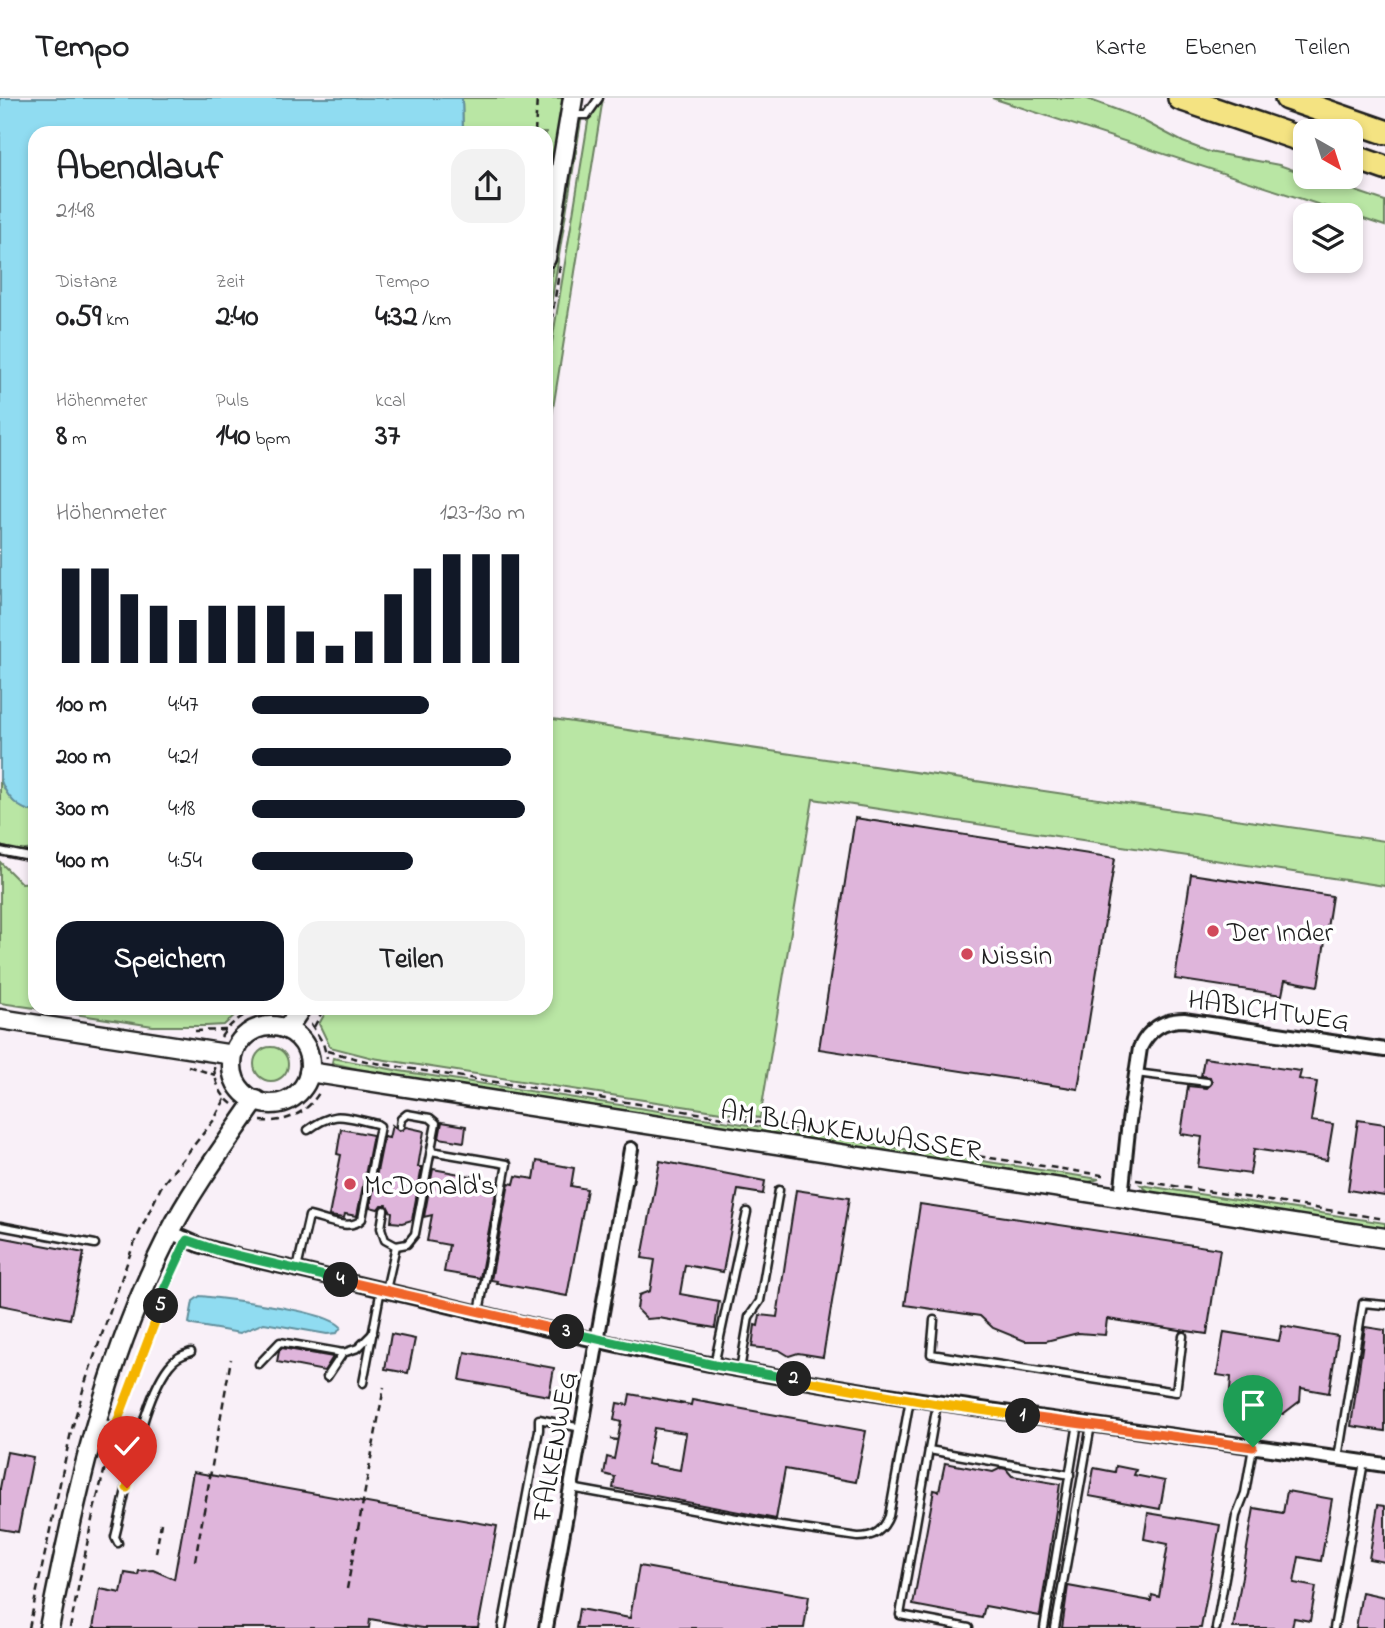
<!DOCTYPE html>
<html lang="de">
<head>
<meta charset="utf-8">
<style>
  body { margin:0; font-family:"Indie Flower",sans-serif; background:#f2f2f2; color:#202124; height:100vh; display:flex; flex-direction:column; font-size:26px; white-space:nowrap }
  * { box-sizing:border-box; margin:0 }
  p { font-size:23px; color:#757577 }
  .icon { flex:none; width:38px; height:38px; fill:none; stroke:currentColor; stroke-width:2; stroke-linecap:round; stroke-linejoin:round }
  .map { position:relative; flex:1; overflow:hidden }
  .details { position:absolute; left:28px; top:28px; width:525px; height:889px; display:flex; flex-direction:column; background:#fff; border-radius:21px; box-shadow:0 4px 10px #0003 }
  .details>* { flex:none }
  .needle { width:46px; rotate:141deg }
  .tools { position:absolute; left:1293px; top:21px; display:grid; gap:14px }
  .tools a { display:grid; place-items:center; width:70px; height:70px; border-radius:14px; background:#fff; box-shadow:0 4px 10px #0003; font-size:35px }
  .pin { position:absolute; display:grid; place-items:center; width:60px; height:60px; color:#fff; margin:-72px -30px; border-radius:50% 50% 50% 0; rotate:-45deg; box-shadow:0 0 7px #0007 }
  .pin .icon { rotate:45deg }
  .km { position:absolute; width:35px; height:35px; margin:-18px; border-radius:50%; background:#222; color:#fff; font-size:19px; line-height:35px; text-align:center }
  .round { display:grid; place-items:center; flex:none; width:74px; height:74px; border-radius:21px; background:#f2f2f2 }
  .head { display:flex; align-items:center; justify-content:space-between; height:119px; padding:0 28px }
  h1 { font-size:38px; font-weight:700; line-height:52px }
  .metrics { display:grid; grid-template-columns:repeat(3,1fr); gap:10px; height:119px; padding:7px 28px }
  .metrics div { display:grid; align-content:center }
  .metrics b { font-size:30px; font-weight:700 }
  .metrics small { font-size:19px; font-weight:400 }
  .metrics p { font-size:19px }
  .chart { height:196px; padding:14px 28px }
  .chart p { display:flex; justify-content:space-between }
  .chart svg { width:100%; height:126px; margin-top:7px; stroke:#111827; stroke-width:6 }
  .button { display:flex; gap:14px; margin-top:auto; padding:14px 28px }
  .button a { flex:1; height:80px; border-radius:21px; background:#111827; color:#fff; font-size:28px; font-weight:700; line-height:80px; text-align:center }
  .button a+a { background:#f2f2f2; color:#202124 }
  ul { padding:0 28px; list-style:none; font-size:23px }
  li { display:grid; grid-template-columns:112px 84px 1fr; align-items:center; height:52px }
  li i { height:18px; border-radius:9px; background:#111827 }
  header { display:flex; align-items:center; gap:42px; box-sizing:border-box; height:98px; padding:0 35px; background:#fff; border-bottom:2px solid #e0e0e0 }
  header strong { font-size:33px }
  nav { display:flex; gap:38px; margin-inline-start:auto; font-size:24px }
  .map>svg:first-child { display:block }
  .green { fill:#b9e6a4; stroke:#6a8160; stroke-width:2 }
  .water { fill:#90dcf1; stroke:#628f9c; stroke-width:2 }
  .building { fill:#dfb5db; stroke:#1c1c1c; stroke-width:2; fill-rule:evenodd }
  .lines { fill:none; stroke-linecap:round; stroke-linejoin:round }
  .lane-casing { stroke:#1c1c1c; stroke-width:11 }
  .street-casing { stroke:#1c1c1c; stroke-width:18 }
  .secondary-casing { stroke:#1c1c1c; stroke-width:23 }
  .highway-casing { stroke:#1c1c1c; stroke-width:28 }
  .path { stroke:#1c1c1c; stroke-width:2.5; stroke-dasharray:7 5; stroke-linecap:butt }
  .lane { stroke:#fff; stroke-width:6 }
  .street { stroke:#fff; stroke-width:12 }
  .secondary { stroke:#fff; stroke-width:18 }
  .highway { stroke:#f4e382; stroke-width:23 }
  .split-1-casing { stroke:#fff; stroke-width:14 }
  .split-2-casing { stroke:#fff; stroke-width:14 }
  .split-3-casing { stroke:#fff; stroke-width:14 }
  .split-4-casing { stroke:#fff; stroke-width:14 }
  .split-5-casing { stroke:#fff; stroke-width:14 }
  .split-6-casing { stroke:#fff; stroke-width:14 }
  .split-1 { stroke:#f0652b; stroke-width:9 }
  .split-2 { stroke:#f5b400; stroke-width:9 }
  .split-3 { stroke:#22a559; stroke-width:9 }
  .split-4 { stroke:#f0652b; stroke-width:9 }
  .split-5 { stroke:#22a559; stroke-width:9 }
  .split-6 { stroke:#f5b400; stroke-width:9 }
  .poi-dot { fill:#d1495b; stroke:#fff; stroke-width:2.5 }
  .labels { text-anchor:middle; stroke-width:7; stroke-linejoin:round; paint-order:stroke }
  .poi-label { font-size:28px; fill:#1c1c1c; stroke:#fff; text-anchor:start }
  .street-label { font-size:28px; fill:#1c1c1c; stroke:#fff }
</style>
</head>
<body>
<header>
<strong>Tempo</strong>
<nav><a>Karte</a><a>Ebenen</a><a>Teilen</a></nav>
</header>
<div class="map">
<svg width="1385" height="1530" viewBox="0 0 1385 1530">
  <rect width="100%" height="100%" fill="#f9f0f8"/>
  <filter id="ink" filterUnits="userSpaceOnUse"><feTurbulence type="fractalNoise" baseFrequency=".0143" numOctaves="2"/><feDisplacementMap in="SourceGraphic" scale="14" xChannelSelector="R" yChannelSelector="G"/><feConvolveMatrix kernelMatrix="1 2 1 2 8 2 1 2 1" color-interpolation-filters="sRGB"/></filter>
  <g filter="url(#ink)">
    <g class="green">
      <polygon points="462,0 565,0 546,111 546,35 463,35"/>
      <polygon points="603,0 546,354 546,281 589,18"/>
      <polygon points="992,0 1085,0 1136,19 1183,44 1209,54 1279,67 1305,76 1306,79 1314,79 1385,103 1385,128"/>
      <polygon points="576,23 581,23 546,237 546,210"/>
      <polygon points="546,620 1385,743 1385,788 813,701 760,1020 373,960 330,949 319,926 328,910 546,910"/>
      <path d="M0,680c6,18 16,31 35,34v37l-18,2 -17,-5z"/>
      <polygon points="0,764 21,785 35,784 35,910 0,905"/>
      <polygon points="35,910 250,910 237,915 224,927 206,928 153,928"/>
      <circle cx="271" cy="966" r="17"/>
      <polygon points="333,960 400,973 1099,1081 1089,1084 1077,1084 467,990 375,975 332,965"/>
      <polygon points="1141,1087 1385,1125 1385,1132 1165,1098 1148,1093"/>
    </g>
    <g class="water">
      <path d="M0,0h462l1,35h-428v679c-19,-3 -29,-16 -35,-34z"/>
      <path d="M200,1198c26,3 127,14 141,31l-4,6 -10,1 -63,-11 -24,10 -47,-8 -4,-2 4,-22z"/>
    </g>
    <g class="building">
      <polygon points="855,720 1115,760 1078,991 819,951"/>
      <polygon points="1191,776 1332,798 1318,888 1285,882 1282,897 1175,881"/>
      <polygon points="1204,960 1301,973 1299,981 1317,984 1311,1023 1333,1026 1327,1062 1254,1051 1250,1076 1198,1069 1202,1039 1181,1036 1188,988 1207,990 1212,985 1210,979 1201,978"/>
      <polygon points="1358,1022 1385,1026 1385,1098 1348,1092"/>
      <polygon points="442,1024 466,1028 464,1044 439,1040"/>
      <polygon points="392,1027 399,1033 406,1029 424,1033 418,1069 422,1069 412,1122 402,1125 391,1124 392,1114 390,1113 387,1107 381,1107 378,1111 370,1109 384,1039 389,1040"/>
      <polygon points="341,1031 373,1037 357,1118 345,1116 344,1120 329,1118 341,1057 337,1056"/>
      <polygon points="537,1063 574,1070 571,1088 587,1091 567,1198 496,1185 497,1183 491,1182 509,1085 514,1086 516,1078 534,1081"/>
      <polygon points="660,1063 765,1083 763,1096 738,1092 723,1174 685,1167 680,1196 719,1203 715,1230 659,1220 647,1221 637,1211 639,1197 650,1193 655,1162 642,1160"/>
      <polygon points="433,1071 498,1083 480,1180 444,1174 449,1147 427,1143 432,1117 424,1119"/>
      <polygon points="796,1092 849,1100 823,1259 798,1255 789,1258 779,1252 752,1249 755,1227 758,1228 760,1217 777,1219"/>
      <polygon points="920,1106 1220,1151 1207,1236 1107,1221 1105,1237 1078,1235 1046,1243 1025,1243 993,1230 980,1218 905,1207"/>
      <polygon points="0,1139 84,1155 70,1221 0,1207"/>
      <polygon points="1282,1228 1338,1238 1329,1295 1301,1290 1300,1303 1283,1316 1242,1309 1230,1293 1231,1279 1217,1277 1224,1234 1279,1243"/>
      <polygon points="1365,1229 1385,1232 1385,1333 1351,1328"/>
      <polygon points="391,1236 415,1241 408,1275 385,1271"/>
      <polygon points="282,1250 333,1259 324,1273 277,1264 279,1253"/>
      <polygon points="465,1254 554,1270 549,1298 460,1282"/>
      <path d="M630,1296l61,11 1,-5 174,31 -10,51 -71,-13 -9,50 -163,-31 2,-11 -11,-3 3,-17 7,2 7,-37 -7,-2 3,-17 11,2zM654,1330l32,5 -6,37 -33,-6z"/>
      <polygon points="7,1354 33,1359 18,1434 0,1431 0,1390"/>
      <polygon points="945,1365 993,1374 1001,1370 1006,1371 1012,1378 1060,1386 1040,1518 985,1508 982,1520 913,1507 934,1392 939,1393"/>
      <polygon points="1116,1368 1136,1372 1134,1377 1165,1383 1160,1411 1089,1398 1094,1370 1115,1374"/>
      <polygon points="193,1374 497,1428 478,1530 422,1530 370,1521 369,1530 93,1530 100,1491 121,1495 125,1475 138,1477 139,1473 153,1472 174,1481"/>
      <polygon points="1287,1393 1332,1401 1321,1463 1299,1459 1294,1485 1316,1489 1310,1523 1294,1520 1292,1530 1233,1530 1254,1410 1283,1415"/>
      <polygon points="1378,1407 1385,1408 1385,1464 1369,1461"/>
      <polygon points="1148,1415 1220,1427 1201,1530 1062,1530 1068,1488 1151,1503 1152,1497 1159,1499 1168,1446 1144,1441"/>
      <polygon points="639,1468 809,1498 804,1530 576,1530 579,1511 630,1520"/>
      <polygon points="1362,1494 1385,1499 1385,1530 1356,1530"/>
    </g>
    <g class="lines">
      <defs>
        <g id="lane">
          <polyline points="571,17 587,17 599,0"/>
          <polyline points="0,753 35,760"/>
          <polyline points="1136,975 1207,984"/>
          <polyline points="431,1053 507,1066 479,1214"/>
          <polyline points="384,1112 381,1130 385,1142 396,1148 407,1146 415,1136 436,1025 430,1020 407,1016 401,1021 400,1028"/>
          <polyline points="0,1128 95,1146"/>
          <path d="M297,1171l12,-53c15,3 41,16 53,3l18,-93 -3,-2c-33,-7 -41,-15 -69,6"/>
          <polyline points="386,1192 396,1148"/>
          <polyline points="934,1222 931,1256 1176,1294 1183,1238"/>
          <polyline points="259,1266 280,1244 343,1255 358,1250 373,1235"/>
          <polyline points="714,1267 747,1114"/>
          <polyline points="740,1272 749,1219 760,1203 779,1092"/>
          <polyline points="327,1279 343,1255"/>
          <polyline points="363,1285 381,1191"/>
          <polyline points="937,1306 900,1517 969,1530"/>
          <polyline points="99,1324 141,1334"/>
          <polyline points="929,1352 1070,1377"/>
          <polyline points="1338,1360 1363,1205 1385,1207"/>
          <path d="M571,1390l210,38 77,11c16,0 25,-6 31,-21l21,-117"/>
          <path d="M118,1445l-3,-6c12,-46 26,-135 54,-171 6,-8 13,-11 22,-14"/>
          <polyline points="502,1530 539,1332 539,1321 581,1330"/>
          <polyline points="1044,1530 1078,1325"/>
          <polyline points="1055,1530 1091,1327"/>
          <polyline points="1216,1530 1236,1418 1245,1395 1253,1349"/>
          <polyline points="1334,1530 1364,1364"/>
        </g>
        <g id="street">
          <path d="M1121,1099l8,-76 11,-73c9,-19 23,-28 44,-28l201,30"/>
          <path d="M170,1134l29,13 38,11c168,37 335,83 504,114 214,39 429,64 644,95"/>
          <polyline points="546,1530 631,1051"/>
        </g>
        <g id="secondary">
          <polyline points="546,160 573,0"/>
          <polyline points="0,921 233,957"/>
          <circle cx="271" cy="967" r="39"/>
          <polyline points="287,931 301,910"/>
          <polyline points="309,974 1385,1140"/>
          <path d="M49,1530c27,-138 56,-267 120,-394 24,-47 57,-90 87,-134"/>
        </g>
        <g id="highway">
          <polyline points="1180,0 1306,43"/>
          <polyline points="1287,0 1385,34"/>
          <polyline points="1351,58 1385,70"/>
        </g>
      </defs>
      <use href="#lane" class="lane-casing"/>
      <use href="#street" class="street-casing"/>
      <use href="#secondary" class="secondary-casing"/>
      <use href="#highway" class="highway-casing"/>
      <g class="path">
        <polyline points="535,35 537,0"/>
        <polyline points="546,258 560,168"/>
        <polyline points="268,910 280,911"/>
        <polyline points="311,926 323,945 327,960"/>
        <polyline points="314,929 324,910"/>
        <polyline points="195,933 226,932"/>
        <path d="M221,939c11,-17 26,-25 45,-29"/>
        <polyline points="327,953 370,964 443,976 1108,1078"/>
        <polyline points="188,968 215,977"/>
        <path d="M214,969c1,15 6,28 18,37"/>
        <path d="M261,1023c25,2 47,-8 59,-30"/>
        <polyline points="1136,1082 1385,1121"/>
        <polyline points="119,1319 161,1211 161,1198 182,1153"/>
        <polyline points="610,1341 617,1342"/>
        <polyline points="156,1455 161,1425"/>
        <polyline points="195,1463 231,1261"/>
        <polyline points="347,1491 384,1289"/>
        <polyline points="29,1530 71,1334 86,1282 133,1148 162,1087 214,1022 225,1001"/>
        <polyline points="70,1530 94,1412 113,1339"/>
      </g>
      <use href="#lane" class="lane"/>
      <use href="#street" class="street"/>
      <use href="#secondary" class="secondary"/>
      <use href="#highway" class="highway"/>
    </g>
  </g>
  <g class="lines" filter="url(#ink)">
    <defs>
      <polyline id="split-1" points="1023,1318 1253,1349"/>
      <polyline id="split-2" points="794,1281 937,1306 1023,1318"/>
      <polyline id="split-3" points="567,1234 714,1267 794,1281"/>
      <polyline id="split-4" points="341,1182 567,1234"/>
      <polyline id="split-5" points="161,1208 161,1198 187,1142 219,1153 341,1182"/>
      <polyline id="split-6" points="127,1390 141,1334 116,1327 161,1208"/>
    </defs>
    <use href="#split-1" class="split-1-casing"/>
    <use href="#split-2" class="split-2-casing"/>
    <use href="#split-3" class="split-3-casing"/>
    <use href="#split-4" class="split-4-casing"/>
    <use href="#split-5" class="split-5-casing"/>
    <use href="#split-6" class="split-6-casing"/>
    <use href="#split-1" class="split-1"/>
    <use href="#split-2" class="split-2"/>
    <use href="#split-3" class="split-3"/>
    <use href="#split-4" class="split-4"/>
    <use href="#split-5" class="split-5"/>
    <use href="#split-6" class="split-6"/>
  </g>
  <g class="poi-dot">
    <circle cx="1213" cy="833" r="7"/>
    <circle cx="967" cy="856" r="7"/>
    <circle cx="350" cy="1086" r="7"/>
  </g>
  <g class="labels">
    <g class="poi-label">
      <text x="1227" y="843">Der Inder</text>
      <text x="981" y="866">Nissin</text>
      <text x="364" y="1096">McDonald's</text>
    </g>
    <g class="street-label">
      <text transform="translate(1269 911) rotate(8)" y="10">HABICHTWEG</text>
      <text transform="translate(851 1031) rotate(9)" y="10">AM BLANKENWASSER</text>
      <text transform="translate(553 1348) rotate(-80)" y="10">FALKENWEG</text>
    </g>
  </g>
</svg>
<div class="tools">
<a><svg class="needle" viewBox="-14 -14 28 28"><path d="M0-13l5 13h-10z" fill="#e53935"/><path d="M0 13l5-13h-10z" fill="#757577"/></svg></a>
<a><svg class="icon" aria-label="layers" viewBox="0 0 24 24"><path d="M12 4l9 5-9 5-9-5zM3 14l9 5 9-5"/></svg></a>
</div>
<div class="pin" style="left:1253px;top:1349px;background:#1e9e55"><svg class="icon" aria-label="arrive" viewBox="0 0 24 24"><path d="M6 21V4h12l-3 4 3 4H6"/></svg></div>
<div class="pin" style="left:127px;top:1390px;background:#d93025"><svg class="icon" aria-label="check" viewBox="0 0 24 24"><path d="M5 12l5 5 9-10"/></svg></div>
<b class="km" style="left:1023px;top:1318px">1</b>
<b class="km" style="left:794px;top:1281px">2</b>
<b class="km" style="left:567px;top:1234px">3</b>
<b class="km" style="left:341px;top:1182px">4</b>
<b class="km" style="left:161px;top:1208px">5</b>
<section class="details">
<div class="head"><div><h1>Abendlauf</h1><p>21:48</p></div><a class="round"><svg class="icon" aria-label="share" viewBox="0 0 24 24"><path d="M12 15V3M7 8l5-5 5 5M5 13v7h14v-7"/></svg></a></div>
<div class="metrics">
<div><p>Distanz</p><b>0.59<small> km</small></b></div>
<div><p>Zeit</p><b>2:40</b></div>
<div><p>Tempo</p><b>4:32<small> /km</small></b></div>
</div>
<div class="metrics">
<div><p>Höhenmeter</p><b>8<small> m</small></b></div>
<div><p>Puls</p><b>140<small> bpm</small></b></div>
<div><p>kcal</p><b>37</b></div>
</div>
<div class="chart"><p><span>Höhenmeter</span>123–130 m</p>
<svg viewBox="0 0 160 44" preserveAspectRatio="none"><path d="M5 44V11M15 44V11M25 44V20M35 44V24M45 44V29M55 44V24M65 44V24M75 44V24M85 44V33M95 44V38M105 44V33M115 44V20M125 44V11M135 44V6M145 44V6M155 44V6"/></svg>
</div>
<ul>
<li><b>100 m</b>4:47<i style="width:65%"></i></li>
<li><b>200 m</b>4:21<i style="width:95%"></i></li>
<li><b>300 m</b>4:18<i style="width:100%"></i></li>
<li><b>400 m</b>4:54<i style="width:59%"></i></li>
</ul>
<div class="button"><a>Speichern</a><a>Teilen</a></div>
</section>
</div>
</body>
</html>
